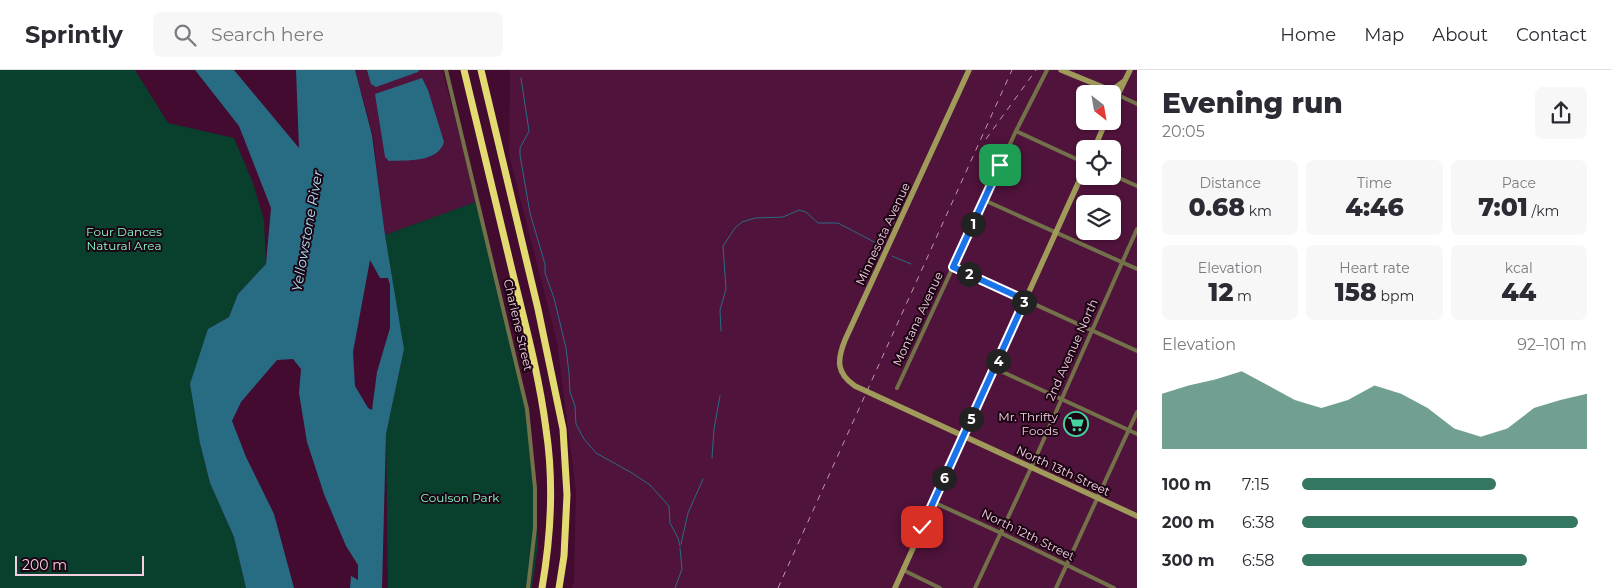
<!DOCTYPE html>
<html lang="en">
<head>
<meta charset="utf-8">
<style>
  body { margin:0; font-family:Montserrat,sans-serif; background:#f7f7f7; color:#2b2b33; height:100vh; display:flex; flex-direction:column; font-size:19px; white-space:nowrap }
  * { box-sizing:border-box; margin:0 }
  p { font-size:16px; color:#7c7c81 }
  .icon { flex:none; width:28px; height:28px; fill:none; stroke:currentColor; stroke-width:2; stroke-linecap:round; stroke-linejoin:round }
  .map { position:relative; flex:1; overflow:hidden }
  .panel { display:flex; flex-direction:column; background:#fff; width:475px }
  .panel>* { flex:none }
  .needle { width:32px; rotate:149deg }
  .buttons { position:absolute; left:1076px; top:15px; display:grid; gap:10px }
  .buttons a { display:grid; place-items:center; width:45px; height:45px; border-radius:8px; background:#fff; box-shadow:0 1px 4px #0004; font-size:25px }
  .scale { position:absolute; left:15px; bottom:12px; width:129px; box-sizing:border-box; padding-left:5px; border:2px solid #f3cfe2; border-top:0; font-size:14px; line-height:18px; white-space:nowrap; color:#f3cfe2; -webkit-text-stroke:4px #1b0513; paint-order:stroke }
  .pin { position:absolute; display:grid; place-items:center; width:42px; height:42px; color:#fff; margin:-21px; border-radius:10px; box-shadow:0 2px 8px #0006 }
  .km { position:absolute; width:25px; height:25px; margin:-12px; border-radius:50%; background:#222; color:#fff; font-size:14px; line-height:25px; text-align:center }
  .round { display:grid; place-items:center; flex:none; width:52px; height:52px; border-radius:8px; background:#f7f7f7 }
  .summary { display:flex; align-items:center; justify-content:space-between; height:85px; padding:0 25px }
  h1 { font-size:28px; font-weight:800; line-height:38px }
  .metrics { display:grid; grid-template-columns:repeat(3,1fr); gap:8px; height:85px; padding:5px 25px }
  .metrics div { display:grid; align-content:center; border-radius:8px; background:#f7f7f7; text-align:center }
  .metrics b { font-size:25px; font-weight:800 }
  .metrics small { font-size:14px; font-weight:400 }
  .metrics p { font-size:14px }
  .chart { height:140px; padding:10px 25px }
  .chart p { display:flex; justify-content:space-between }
  .chart svg { width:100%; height:90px; margin-top:5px; fill:#367764; opacity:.7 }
  ul { padding:0 25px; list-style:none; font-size:16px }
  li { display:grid; grid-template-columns:80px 60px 1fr; align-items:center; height:38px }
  li i { height:12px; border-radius:6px; background:#367764 }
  header { display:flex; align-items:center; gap:30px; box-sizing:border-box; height:70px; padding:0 25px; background:#fff; border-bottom:1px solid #e1e1e2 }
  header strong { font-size:24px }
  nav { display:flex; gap:28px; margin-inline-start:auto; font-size:18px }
  .search { width:350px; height:45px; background:#f7f7f7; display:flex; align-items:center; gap:12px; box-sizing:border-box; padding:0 18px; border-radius:8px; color:#7c7c81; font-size:19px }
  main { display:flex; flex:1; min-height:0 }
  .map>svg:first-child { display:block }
  .built { fill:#50133b; fill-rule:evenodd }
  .green { fill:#09402d }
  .water { fill:#286c84; fill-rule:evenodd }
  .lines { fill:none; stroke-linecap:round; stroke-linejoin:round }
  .stream { stroke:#286c84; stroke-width:1 }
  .street { stroke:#737149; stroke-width:4 }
  .secondary { stroke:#a09b5a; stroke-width:5.5 }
  .highway { stroke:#e3db71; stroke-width:7 }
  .rail { stroke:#c097ae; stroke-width:1; stroke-dasharray:6 6; stroke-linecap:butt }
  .route-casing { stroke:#fff; stroke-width:10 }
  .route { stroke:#1a73e8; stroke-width:6 }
  .labels { text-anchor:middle; stroke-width:4; stroke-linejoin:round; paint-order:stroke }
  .park-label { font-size:12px; fill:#86faca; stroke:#1b0513 }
  .street-label { font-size:12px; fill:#f3cfe2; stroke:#1b0513 }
  .poi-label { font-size:12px; fill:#f3cfe2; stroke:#1b0513; text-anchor:end }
  .water-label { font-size:14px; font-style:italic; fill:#abe1f7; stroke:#1b0513 }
</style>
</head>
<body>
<header>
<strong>Sprintly</strong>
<div class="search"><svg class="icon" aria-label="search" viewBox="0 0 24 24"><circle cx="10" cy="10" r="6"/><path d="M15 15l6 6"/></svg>Search here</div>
<nav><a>Home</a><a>Map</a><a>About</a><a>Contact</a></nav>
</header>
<main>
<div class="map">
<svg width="1137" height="518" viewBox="0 0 1137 518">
  <rect width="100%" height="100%" fill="#420b2f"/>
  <g class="built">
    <polygon points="355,0 442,0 478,131 385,165 373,65"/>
    <path d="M510,0h627v518h-565l2,-8 2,-88 -19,-150 -48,-187zM1085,24h27v27h-27zM1085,79h27v27h-27zM1085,134h27v27h-27z"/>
  </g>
  <g class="green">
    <polygon points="0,0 135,0 168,53 234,68 253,113 264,150 266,194 238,224 229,247 208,259 200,373 210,413 234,467 246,518 0,518"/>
    <polygon points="478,131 527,339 538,475 532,518 388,518 386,364 404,279 385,165"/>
  </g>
  <g class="water">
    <path d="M195,0h39l65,78 -3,-78h59l17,65 13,100 19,114 -18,85 -4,154h-32l1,-12 7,4v-15l-12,-19 -22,-52 -17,-52 -8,-49 2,-24 -8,-10 -16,1 -36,42 -9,19 14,36 28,57 20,74h-48l-12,-51 -24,-54 -10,-40 -10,-59 18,-55 21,-12 9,-23 28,-30 5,-56 -32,-82zM370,190l10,18h8l2,7v43l-13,44 -5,38 -4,-2 -13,-22 -2,-34z"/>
    <polygon points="367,0 419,0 418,2 376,17 371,14"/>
    <path d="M422,8l6,12 16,52c-6,21 -38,18 -55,19l-4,-4 -10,-63z"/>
  </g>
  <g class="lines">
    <g class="stream">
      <polyline points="521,8 529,61 520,78 520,85 530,143 545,194 545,203 554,228 566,278 569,303 570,322 575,336 576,354 584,369 596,383 632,403 650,415 669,436 670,453 678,468 680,476"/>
      <polyline points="892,186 911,194"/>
      <polyline points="721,261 720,240 726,219 723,176 735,158 742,152 755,148 783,147 799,140 806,142 818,153 838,153 882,176"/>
      <polyline points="712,388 714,359 720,326"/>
      <polyline points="681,474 688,443 703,409"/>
      <polyline points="675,518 682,499 680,478"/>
    </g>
    <g class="street">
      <polyline points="446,0 527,339 535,418 535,458 528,518"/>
      <polyline points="1118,25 1137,34"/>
      <polyline points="1016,61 1085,93"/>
      <polyline points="1112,105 1137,116"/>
      <polyline points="984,130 1137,199"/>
      <polyline points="953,197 1137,281"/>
      <polyline points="994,298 1137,364"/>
      <polyline points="897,318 1016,61 1047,0"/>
      <polyline points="933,432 1001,463 1114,518"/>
      <polyline points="903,500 940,518"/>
      <polyline points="975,518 1032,396 1137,159"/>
      <polyline points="1056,518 1137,342"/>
    </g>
    <g class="secondary">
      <path d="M969,0l-124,270c-8,20 -9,33 10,46l282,130"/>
      <polyline points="1061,0 1105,18 1110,24"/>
      <polyline points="1105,18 1115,18 1123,12"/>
      <polyline points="1112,37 1130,0"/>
      <polyline points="1094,79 1106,51"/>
      <polyline points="895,518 1085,98"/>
    </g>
    <g class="highway">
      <path d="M464,0c15,65 31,130 47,196 13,54 28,108 35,163 8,53 5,107 -4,159"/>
      <polyline points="481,0 538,239 563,359 567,425 564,486 559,518"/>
    </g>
    <g class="rail">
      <polyline points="986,69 1036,0"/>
      <polyline points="778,518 1012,0"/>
    </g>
  </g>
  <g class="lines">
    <defs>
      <polyline id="route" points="922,457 1025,230 953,197 1000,95"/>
    </defs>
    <use href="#route" class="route-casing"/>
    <use href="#route" class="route"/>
  </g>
  <defs>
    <symbol id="supermarket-ring" viewBox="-11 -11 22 22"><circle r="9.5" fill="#1b0513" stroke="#43d4a0" stroke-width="1.5"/><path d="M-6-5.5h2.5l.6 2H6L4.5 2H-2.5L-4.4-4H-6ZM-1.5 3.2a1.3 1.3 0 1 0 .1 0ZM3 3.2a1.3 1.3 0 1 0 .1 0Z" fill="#43d4a0"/></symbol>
  </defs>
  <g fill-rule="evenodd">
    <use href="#supermarket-ring" x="1062" y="340" width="28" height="28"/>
  </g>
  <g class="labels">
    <g class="park-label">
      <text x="124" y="166">Four Dances<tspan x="124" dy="14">Natural Area</tspan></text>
      <text x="460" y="432">Coulson Park</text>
    </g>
    <g class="street-label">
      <text transform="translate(883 164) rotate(-65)" y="4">Minnesota Avenue</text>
      <text transform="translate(918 249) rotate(-65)" y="4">Montana Avenue</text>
      <text transform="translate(518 255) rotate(77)" y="4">Charlene Street</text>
      <text transform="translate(1072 280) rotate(-66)" y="4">2nd Avenue North</text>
      <text transform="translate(1063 401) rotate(25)" y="4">North 13th Street</text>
      <text transform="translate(1028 465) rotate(26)" y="4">North 12th Street</text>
    </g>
    <g class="poi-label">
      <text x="1058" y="351">Mr. Thrifty<tspan x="1058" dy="14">Foods</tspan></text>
    </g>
    <g class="water-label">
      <text transform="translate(307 161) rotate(-80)" y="5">Yellowstone River</text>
    </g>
  </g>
</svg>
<div class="buttons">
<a><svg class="needle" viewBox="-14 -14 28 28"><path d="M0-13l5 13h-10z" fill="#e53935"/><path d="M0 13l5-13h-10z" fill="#7c7c81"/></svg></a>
<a><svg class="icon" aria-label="locate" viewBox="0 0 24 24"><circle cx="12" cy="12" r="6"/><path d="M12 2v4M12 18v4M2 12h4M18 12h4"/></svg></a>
<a><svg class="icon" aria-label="layers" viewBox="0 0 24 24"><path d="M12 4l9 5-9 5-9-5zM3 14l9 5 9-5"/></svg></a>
</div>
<div class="scale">200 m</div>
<div class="pin" style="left:1000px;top:95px;background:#1e9e55"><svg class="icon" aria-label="arrive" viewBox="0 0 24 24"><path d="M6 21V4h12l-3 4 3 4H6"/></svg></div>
<div class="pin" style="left:922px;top:457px;background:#d93025"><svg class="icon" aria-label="check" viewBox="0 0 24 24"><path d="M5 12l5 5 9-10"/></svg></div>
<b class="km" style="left:973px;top:154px">1</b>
<b class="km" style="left:969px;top:204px">2</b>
<b class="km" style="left:1024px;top:232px">3</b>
<b class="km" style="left:998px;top:291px">4</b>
<b class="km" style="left:971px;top:349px">5</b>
<b class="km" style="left:944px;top:408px">6</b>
</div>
<section class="panel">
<div class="summary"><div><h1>Evening run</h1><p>20:05</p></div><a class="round"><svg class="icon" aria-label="share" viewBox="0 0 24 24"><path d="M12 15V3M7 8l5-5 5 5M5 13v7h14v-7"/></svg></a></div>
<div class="metrics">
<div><p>Distance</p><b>0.68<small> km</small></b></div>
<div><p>Time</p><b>4:46</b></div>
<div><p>Pace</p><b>7:01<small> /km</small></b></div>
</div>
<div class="metrics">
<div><p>Elevation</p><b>12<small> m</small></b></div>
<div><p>Heart rate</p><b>158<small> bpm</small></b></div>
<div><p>kcal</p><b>44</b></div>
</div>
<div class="chart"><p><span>Elevation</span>92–101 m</p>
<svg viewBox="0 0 160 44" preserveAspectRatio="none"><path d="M0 44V17L10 13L20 10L30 6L40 13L50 20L60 24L70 20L80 13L90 17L100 24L110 34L120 38L130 34L140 24L150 20L160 17V44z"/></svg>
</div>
<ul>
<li><b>100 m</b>7:15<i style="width:68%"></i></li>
<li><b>200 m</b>6:38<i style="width:97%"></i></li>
<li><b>300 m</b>6:58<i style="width:79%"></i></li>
</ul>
</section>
</main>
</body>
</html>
